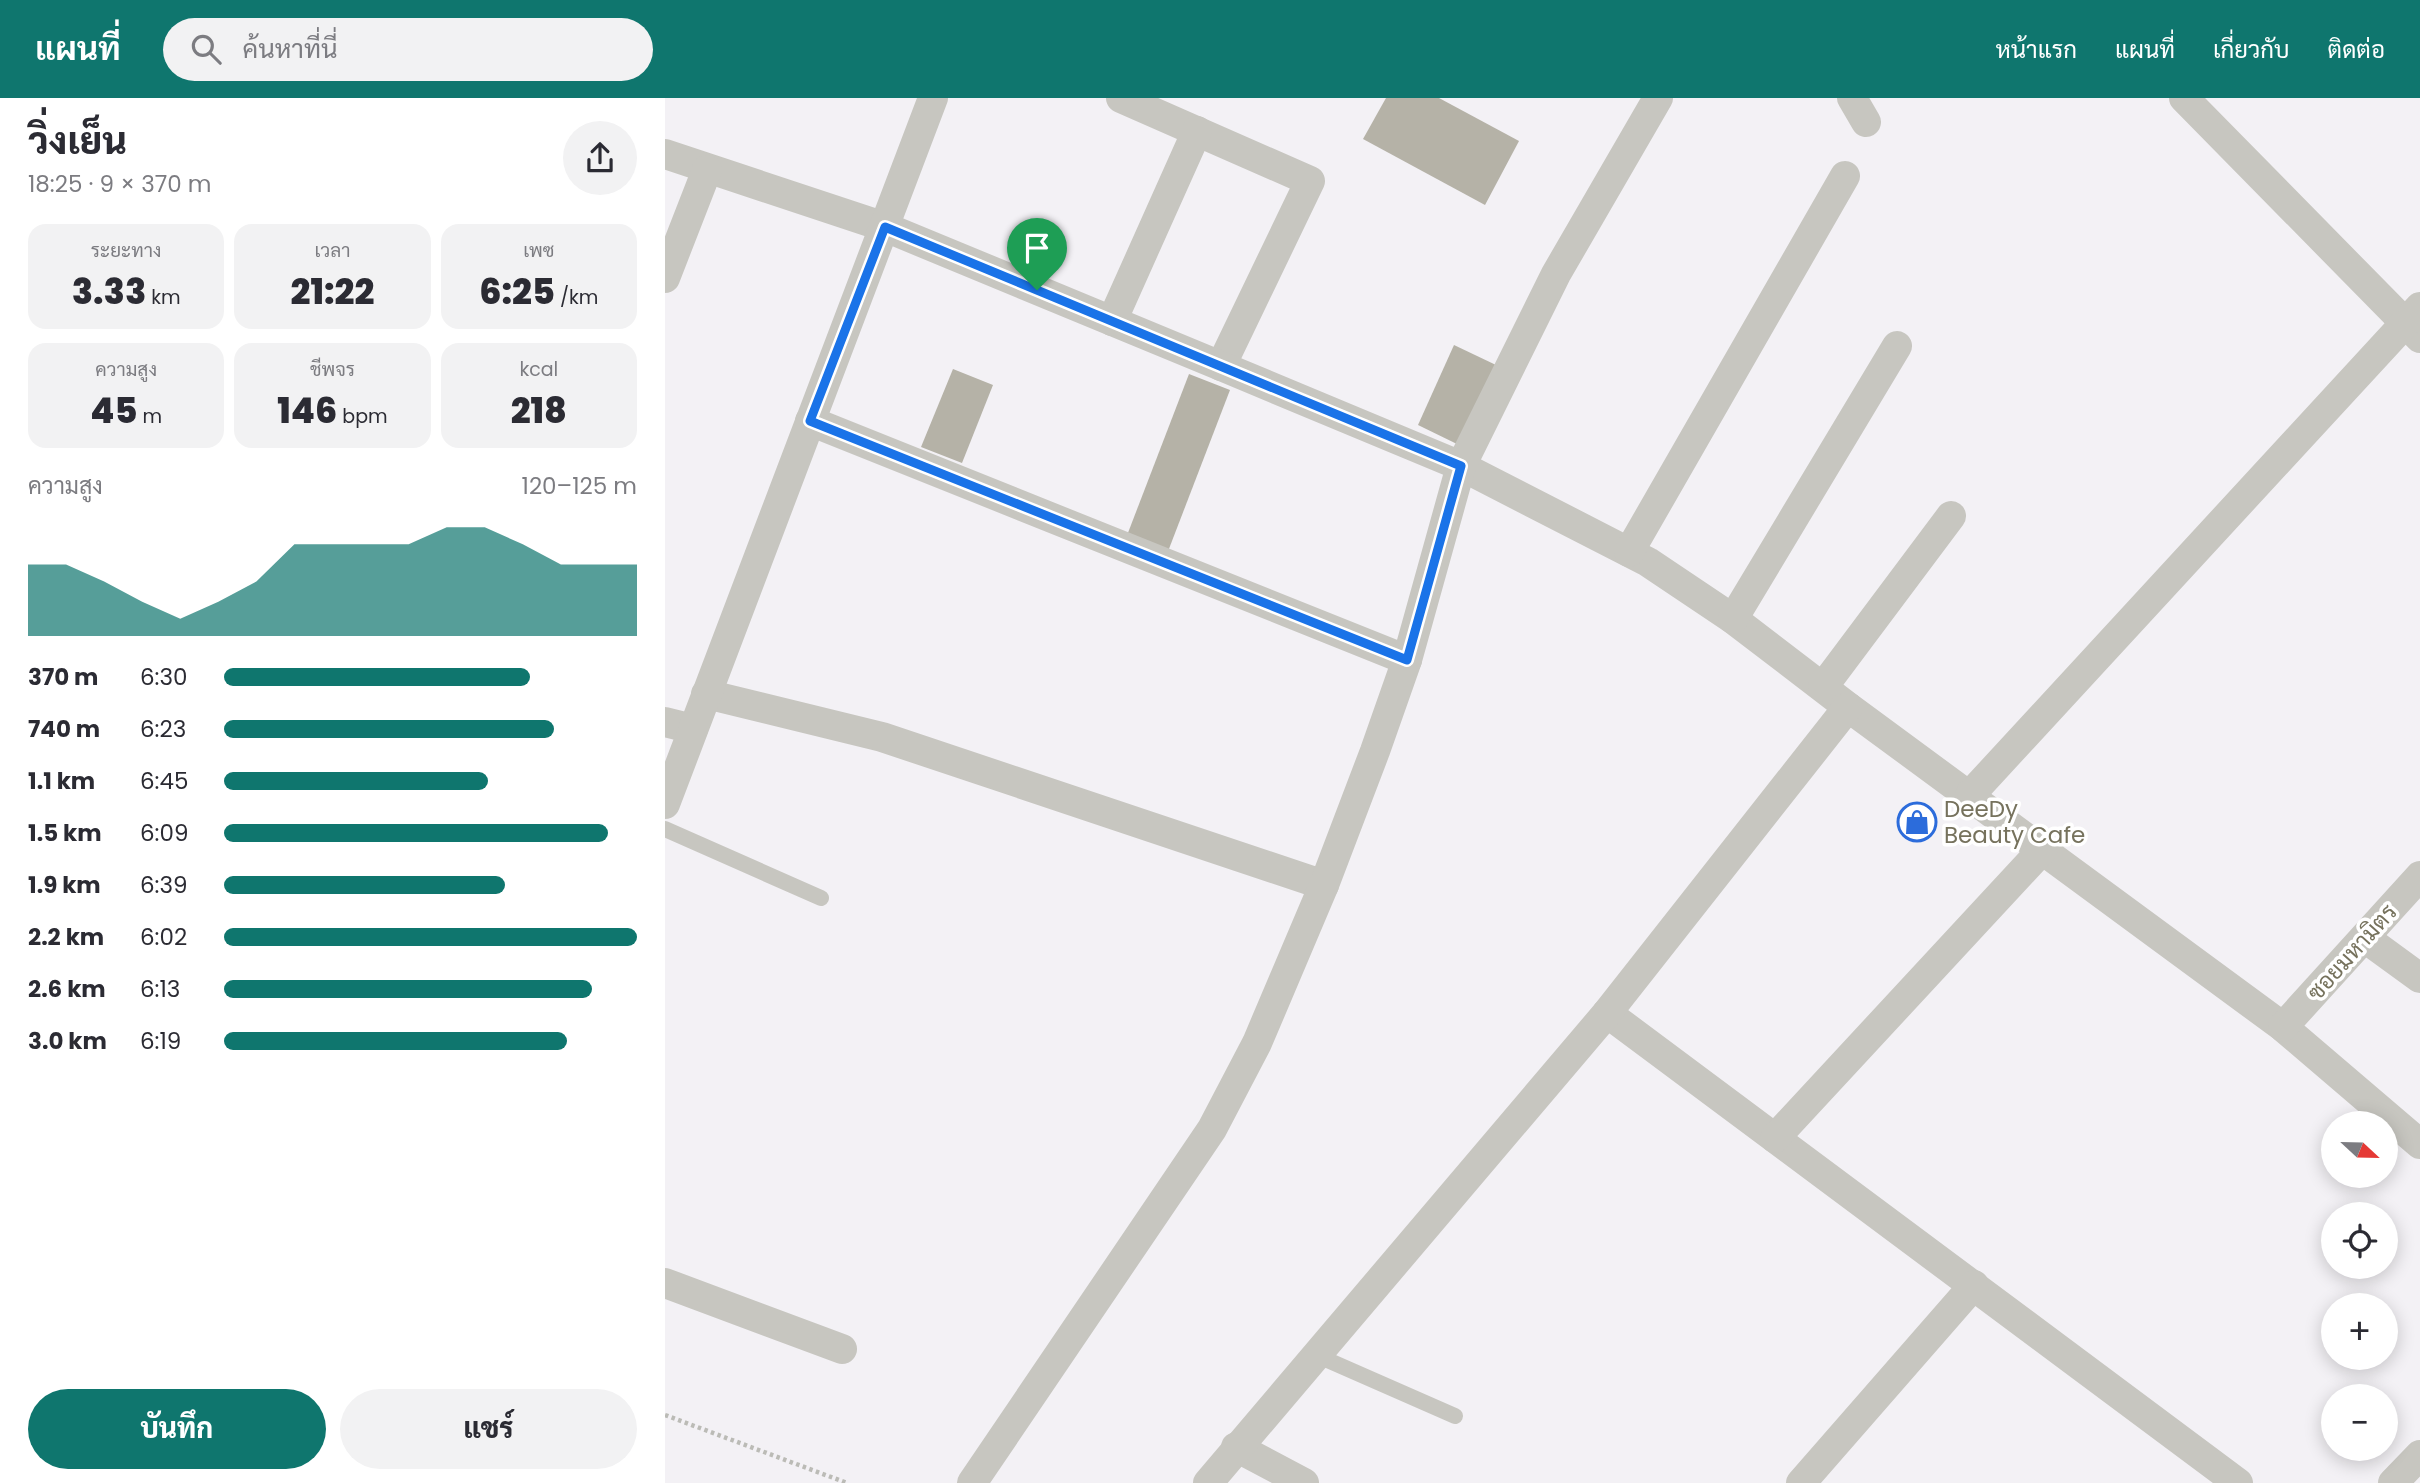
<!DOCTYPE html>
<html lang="th">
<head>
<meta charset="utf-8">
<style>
  body { margin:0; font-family:Poppins,Sarabun,sans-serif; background:#f2f2f3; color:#2b2b33; height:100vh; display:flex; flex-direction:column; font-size:26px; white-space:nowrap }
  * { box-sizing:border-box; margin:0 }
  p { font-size:23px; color:#7c7c81 }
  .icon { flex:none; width:38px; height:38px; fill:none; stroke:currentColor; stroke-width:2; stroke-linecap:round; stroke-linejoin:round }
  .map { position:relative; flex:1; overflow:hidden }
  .panel { display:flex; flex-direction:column; background:#fff; width:665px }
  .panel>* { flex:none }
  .needle { width:46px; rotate:112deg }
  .controls { position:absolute; left:1656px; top:1013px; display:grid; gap:14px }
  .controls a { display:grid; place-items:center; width:77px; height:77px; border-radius:50%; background:#fff; box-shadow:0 4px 18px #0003; font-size:35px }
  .pin { position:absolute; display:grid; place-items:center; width:60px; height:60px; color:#fff; margin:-72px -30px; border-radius:50% 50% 50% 0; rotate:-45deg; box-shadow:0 0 7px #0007 }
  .pin .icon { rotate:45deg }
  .round { display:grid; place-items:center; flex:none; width:74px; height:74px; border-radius:37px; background:#f2f2f3 }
  .overview { display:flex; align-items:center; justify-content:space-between; height:119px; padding:0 28px }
  h1 { font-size:38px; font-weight:800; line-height:52px }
  .figures { display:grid; grid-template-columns:repeat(3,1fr); gap:10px; height:119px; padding:7px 28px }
  .figures div { display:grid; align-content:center; border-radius:18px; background:#f2f2f3; text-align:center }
  .figures b { font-size:35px; font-weight:800 }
  .figures small { font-size:19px; font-weight:400 }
  .figures p { font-size:19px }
  .chart { height:196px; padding:14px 28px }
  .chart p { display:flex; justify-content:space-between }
  .chart svg { width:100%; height:126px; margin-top:7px; fill:#0f766e; opacity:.7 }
  .cta { display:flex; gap:14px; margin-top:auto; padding:14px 28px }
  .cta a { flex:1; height:80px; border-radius:42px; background:#0f766e; color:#fff; font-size:28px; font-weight:800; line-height:80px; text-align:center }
  .cta a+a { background:#f2f2f3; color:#2b2b33 }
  ul { padding:0 28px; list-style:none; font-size:23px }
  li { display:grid; grid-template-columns:112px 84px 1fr; align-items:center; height:52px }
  li i { height:18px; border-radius:9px; background:#0f766e }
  header { display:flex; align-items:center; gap:42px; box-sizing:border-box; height:98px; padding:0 35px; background:#0f766e; color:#fff }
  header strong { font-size:33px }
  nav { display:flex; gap:38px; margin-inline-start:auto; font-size:24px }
  .search { width:490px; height:63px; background:#f2f2f3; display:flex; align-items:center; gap:18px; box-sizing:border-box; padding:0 24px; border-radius:38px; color:#7c7c81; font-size:26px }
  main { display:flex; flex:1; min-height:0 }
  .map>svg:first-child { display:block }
  .building { fill:#b5b2a7 }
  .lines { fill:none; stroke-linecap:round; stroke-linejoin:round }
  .path { stroke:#bbbbb6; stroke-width:4.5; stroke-dasharray:3.5 3.5; stroke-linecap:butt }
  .service { stroke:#c7c6c0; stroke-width:16 }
  .minor { stroke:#c7c6c0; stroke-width:30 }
  .route-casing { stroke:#fff; stroke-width:14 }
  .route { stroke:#1a73e8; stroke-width:9 }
  .labels { text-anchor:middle; stroke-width:7; stroke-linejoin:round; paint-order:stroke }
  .poi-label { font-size:23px; fill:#76725d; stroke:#fff; text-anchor:start }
  .street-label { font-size:23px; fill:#76725d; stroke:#fff }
</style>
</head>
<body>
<header>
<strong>แผนที่</strong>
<div class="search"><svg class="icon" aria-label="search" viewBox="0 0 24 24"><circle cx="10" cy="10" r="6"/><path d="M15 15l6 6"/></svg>ค้นหาที่นี่</div>
<nav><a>หน้าแรก</a><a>แผนที่</a><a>เกี่ยวกับ</a><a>ติดต่อ</a></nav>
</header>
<main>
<section class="panel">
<div class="overview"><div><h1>วิ่งเย็น</h1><p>18:25 · 9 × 370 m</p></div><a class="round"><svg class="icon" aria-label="share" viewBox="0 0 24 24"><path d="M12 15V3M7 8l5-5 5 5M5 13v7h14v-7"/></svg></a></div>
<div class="figures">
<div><p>ระยะทาง</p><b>3.33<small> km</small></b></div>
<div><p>เวลา</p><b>21:22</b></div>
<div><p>เพซ</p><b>6:25<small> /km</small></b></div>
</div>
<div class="figures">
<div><p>ความสูง</p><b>45<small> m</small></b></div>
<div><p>ชีพจร</p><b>146<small> bpm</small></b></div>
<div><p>kcal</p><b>218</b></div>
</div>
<div class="chart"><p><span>ความสูง</span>120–125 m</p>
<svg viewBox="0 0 160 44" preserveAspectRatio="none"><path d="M0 44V19L10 19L20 25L30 32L40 38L50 32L60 25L70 12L80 12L90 12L100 12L110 6L120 6L130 12L140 19L150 19L160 19V44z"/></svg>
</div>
<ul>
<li><b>370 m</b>6:30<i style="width:74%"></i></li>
<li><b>740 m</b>6:23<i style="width:80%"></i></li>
<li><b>1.1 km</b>6:45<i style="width:64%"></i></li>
<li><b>1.5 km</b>6:09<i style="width:93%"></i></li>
<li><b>1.9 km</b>6:39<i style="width:68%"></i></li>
<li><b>2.2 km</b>6:02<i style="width:100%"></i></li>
<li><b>2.6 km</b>6:13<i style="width:89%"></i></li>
<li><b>3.0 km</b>6:19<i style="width:83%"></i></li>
</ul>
<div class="cta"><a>บันทึก</a><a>แชร์</a></div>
</section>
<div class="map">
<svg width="1755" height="1385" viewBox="0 0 1755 1385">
  <rect width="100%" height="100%" fill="#f3f1f5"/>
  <g class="building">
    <polygon points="721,0 774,0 854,43 820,107 698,41"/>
    <polygon points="789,247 831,267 794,347 753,327"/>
    <polygon points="288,271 328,287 297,365 256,349"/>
    <polygon points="524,276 565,292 502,456 461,440"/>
  </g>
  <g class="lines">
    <polyline class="path" points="0,1317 182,1385"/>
    <g class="service">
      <polyline points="0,731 156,800"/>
      <polyline points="651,1257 790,1318"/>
    </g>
    <g class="minor">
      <polyline points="456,0 645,83 556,268"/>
      <polyline points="1187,0 1201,24"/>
      <polyline points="1519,0 1755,240"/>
      <polyline points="0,56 220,129 556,268 796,368 983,464 1068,521 1183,609 1618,929 1755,1046"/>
      <polyline points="0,180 42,72"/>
      <polyline points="447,223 532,33"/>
      <polyline points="145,323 742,562"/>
      <polyline points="964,454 1180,78"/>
      <polyline points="1068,521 1232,248"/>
      <polyline points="1158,589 1286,418"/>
      <polyline points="41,596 217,639 659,787"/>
      <polyline points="0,624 28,631"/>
      <polyline points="1305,697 1755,209"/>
      <polyline points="0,706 268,0"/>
      <polyline points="1700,840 1755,880"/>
      <polyline points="942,915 1573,1385"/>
      <polyline points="1618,929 1755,778"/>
      <polyline points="1110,1040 1378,751"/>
      <polyline points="0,1185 177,1251"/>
      <polyline points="571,1349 639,1385"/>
      <polyline points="307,1385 547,1031 592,945 659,787 710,653 742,562 796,368 891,176 993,0"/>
      <polyline points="543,1385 942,915 1183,609"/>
      <polyline points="1136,1385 1309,1187"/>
      <polyline points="1728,1385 1755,1357"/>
    </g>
  </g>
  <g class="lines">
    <defs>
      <polygon id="route" points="220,129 796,368 742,562 145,323"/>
    </defs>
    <use href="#route" class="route-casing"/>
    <use href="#route" class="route"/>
  </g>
  <defs>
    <symbol id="shop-ring" viewBox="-11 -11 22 22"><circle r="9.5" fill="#fff" stroke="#2c6cdb" stroke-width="1.5"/><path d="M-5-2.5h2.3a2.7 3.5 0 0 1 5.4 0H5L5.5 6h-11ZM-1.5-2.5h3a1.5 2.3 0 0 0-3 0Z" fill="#2c6cdb"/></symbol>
  </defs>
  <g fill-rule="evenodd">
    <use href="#shop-ring" x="1230" y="702" width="44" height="44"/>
  </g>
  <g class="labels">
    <g class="poi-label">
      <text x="1279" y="719">DeeDy<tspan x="1279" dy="26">Beauty Cafe</tspan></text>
    </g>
    <g class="street-label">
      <text transform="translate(1687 854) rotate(-48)" y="8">ซอยมหามิตร</text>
    </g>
  </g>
</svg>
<div class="controls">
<a><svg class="needle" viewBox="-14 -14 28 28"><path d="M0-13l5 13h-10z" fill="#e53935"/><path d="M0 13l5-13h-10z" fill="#7c7c81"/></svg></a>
<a><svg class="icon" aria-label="locate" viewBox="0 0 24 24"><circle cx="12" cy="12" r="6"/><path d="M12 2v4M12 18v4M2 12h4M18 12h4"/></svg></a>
<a>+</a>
<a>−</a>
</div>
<div class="pin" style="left:372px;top:192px;background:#1e9e55"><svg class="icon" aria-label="arrive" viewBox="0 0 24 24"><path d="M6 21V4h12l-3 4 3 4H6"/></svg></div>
</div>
</main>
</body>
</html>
